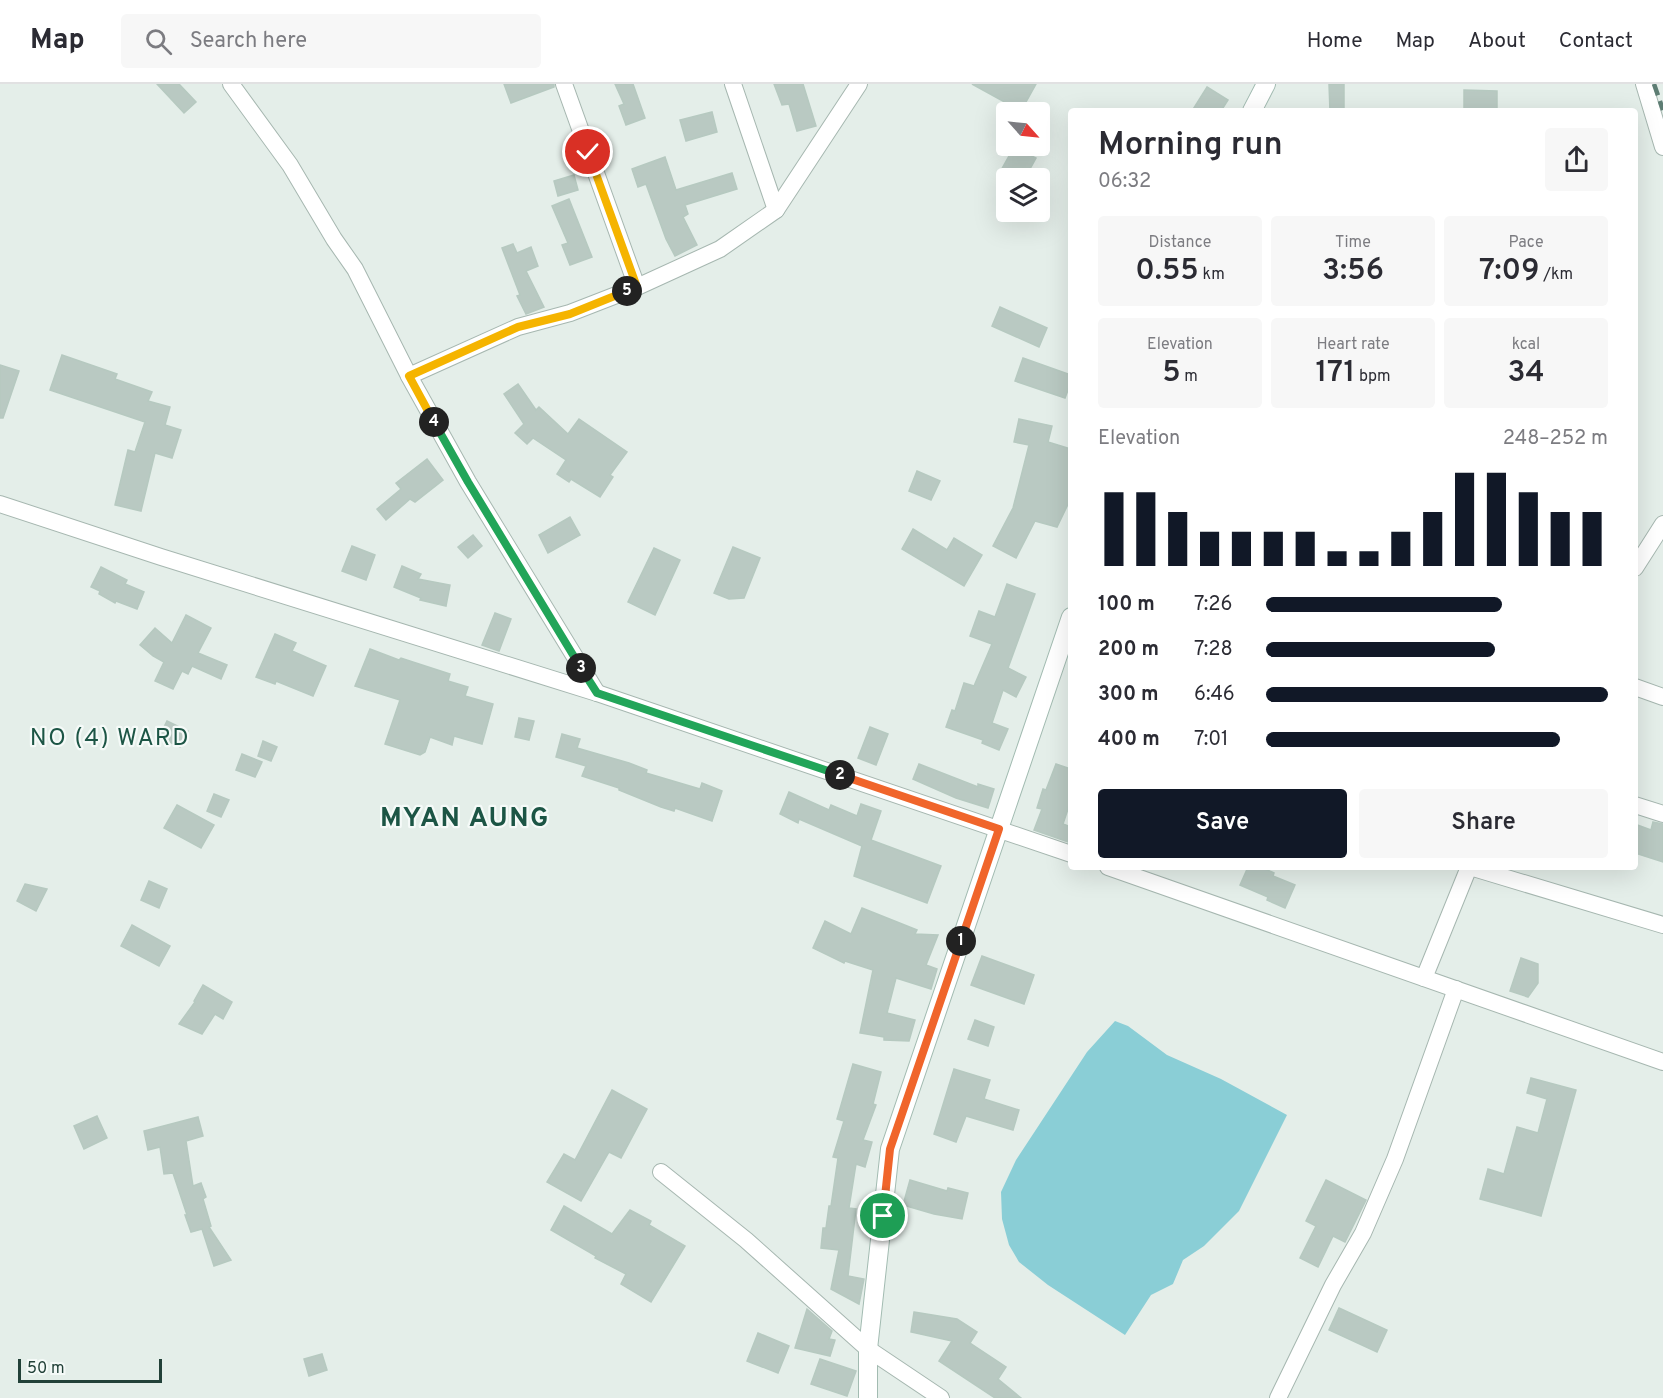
<!DOCTYPE html>
<html lang="en">
<head>
<meta charset="utf-8">
<style>
  body { margin:0; font-family:Overpass,sans-serif; background:#f7f7f7; color:#2b2b33; height:100vh; display:flex; flex-direction:column; font-size:22px; white-space:nowrap }
  * { box-sizing:border-box; margin:0 }
  p { font-size:20px; color:#7c7c81 }
  .icon { flex:none; width:33px; height:33px; fill:none; stroke:currentColor; stroke-width:2; stroke-linecap:round; stroke-linejoin:round }
  .map { position:relative; flex:1; overflow:hidden }
  .drawer { position:absolute; left:1068px; top:24px; width:570px; height:762px; display:flex; flex-direction:column; background:#fff; border-radius:6px; box-shadow:0 6px 24px #0002 }
  .drawer>* { flex:none }
  .needle { width:39px; rotate:117deg }
  .buttons { position:absolute; left:996px; top:18px; display:grid; gap:12px }
  .buttons a { display:grid; place-items:center; width:54px; height:54px; border-radius:6px; background:#fff; box-shadow:0 6px 24px #0002; font-size:30px }
  .scale { position:absolute; left:18px; bottom:15px; width:144px; box-sizing:border-box; padding-left:6px; border:3px solid #224138; border-top:0; font-size:16px; line-height:21px; white-space:nowrap; color:#224138; -webkit-text-stroke:4px #f5faf8; paint-order:stroke }
  .pin { position:absolute; display:grid; place-items:center; width:51px; height:51px; color:#fff; margin:-26px; border:3px solid #fff; border-radius:50%; box-shadow:0 2px 6px #0007 }
  .km { position:absolute; width:30px; height:30px; margin:-15px; border-radius:50%; background:#222; color:#fff; font-size:16px; line-height:30px; text-align:center }
  .round { display:grid; place-items:center; flex:none; width:63px; height:63px; border-radius:6px; background:#f7f7f7 }
  .summary { display:flex; align-items:center; justify-content:space-between; height:102px; padding:0 30px }
  h1 { font-size:33px; font-weight:600; line-height:45px }
  .metrics { display:grid; grid-template-columns:repeat(3,1fr); gap:9px; height:102px; padding:6px 30px }
  .metrics div { display:grid; align-content:center; border-radius:6px; background:#f7f7f7; text-align:center }
  .metrics b { font-size:30px; font-weight:600 }
  .metrics small { font-size:16px; font-weight:400 }
  .metrics p { font-size:16px }
  .chart { height:168px; padding:12px 30px }
  .chart p { display:flex; justify-content:space-between }
  .chart svg { width:100%; height:108px; margin-top:6px; stroke:#111827; stroke-width:6 }
  .primary-button { display:flex; gap:12px; margin-top:auto; padding:12px 30px }
  .primary-button a { flex:1; height:69px; border-radius:6px; background:#111827; color:#fff; font-size:24px; font-weight:600; line-height:69px; text-align:center }
  .primary-button a+a { background:#f7f7f7; color:#2b2b33 }
  ul { padding:0 30px; list-style:none; font-size:20px }
  li { display:grid; grid-template-columns:96px 72px 1fr; align-items:center; height:45px }
  li i { height:15px; border-radius:8px; background:#111827 }
  header { display:flex; align-items:center; gap:36px; box-sizing:border-box; height:84px; padding:0 30px; background:#fff; border-bottom:2px solid #e1e1e2 }
  header strong { font-size:28px }
  nav { display:flex; gap:33px; margin-inline-start:auto; font-size:21px }
  .search { width:420px; height:54px; background:#f7f7f7; display:flex; align-items:center; gap:15px; box-sizing:border-box; padding:0 21px; border-radius:6px; color:#7c7c81; font-size:22px }
  .map>svg:first-child { display:block }
  .water { fill:#8aced6 }
  .building { fill:#b9c9c2; stroke:#b6c9c0; stroke-width:1.5 }
  .lines { fill:none; stroke-linecap:round; stroke-linejoin:round }
  .minor-casing { stroke:#a6b7b0; stroke-width:18 }
  .secondary-casing { stroke:#a2bbb1; stroke-width:20 }
  .minor { stroke:#fff; stroke-width:16 }
  .secondary { stroke:#fff; stroke-width:18 }
  .rail { stroke:#5d7d73; stroke-width:4.5; stroke-dasharray:12 6; stroke-linecap:butt }
  .split-1-casing { stroke:#fff; stroke-width:12 }
  .split-2-casing { stroke:#fff; stroke-width:12 }
  .split-3-casing { stroke:#fff; stroke-width:12 }
  .split-4-casing { stroke:#fff; stroke-width:12 }
  .split-5-casing { stroke:#fff; stroke-width:12 }
  .split-6-casing { stroke:#fff; stroke-width:12 }
  .split-1 { stroke:#f0652b; stroke-width:8 }
  .split-2 { stroke:#f0652b; stroke-width:8 }
  .split-3 { stroke:#22a559; stroke-width:8 }
  .split-4 { stroke:#22a559; stroke-width:8 }
  .split-5 { stroke:#f5b400; stroke-width:8 }
  .split-6 { stroke:#f5b400; stroke-width:8 }
  .labels { text-anchor:middle; stroke-width:4.5; stroke-linejoin:round; paint-order:stroke }
  .quarter-label { font-size:24px; letter-spacing:1.5px; fill:#1c5545; stroke:#f5faf8 }
  .district-label { font-size:27px; font-weight:bold; letter-spacing:1.5px; fill:#1c5545; stroke:#f5faf8 }
</style>
</head>
<body>
<header>
<strong>Map</strong>
<div class="search"><svg class="icon" aria-label="search" viewBox="0 0 24 24"><circle cx="10" cy="10" r="6"/><path d="M15 15l6 6"/></svg>Search here</div>
<nav><a>Home</a><a>Map</a><a>About</a><a>Contact</a></nav>
</header>
<div class="map">
<svg width="1663" height="1314" viewBox="0 0 1663 1314">
  <rect width="100%" height="100%" fill="#e4eee9"/>
  <polygon class="water" points="1115,937 1128,942 1167,971 1221,995 1287,1031 1239,1127 1204,1162 1183,1176 1173,1200 1151,1211 1125,1251 1048,1201 1019,1178 1009,1161 1002,1135 1001,1108 1016,1076 1087,968"/>
  <g class="building">
    <polygon points="157,0 179,0 196,18 184,29"/>
    <polygon points="504,0 554,0 554,3 511,19"/>
    <polygon points="615,0 633,0 645,34 626,41 619,22 624,20"/>
    <polygon points="774,0 803,0 816,42 797,47 789,20 782,21"/>
    <polygon points="972,0 1036,0 1021,27"/>
    <polygon points="1329,0 1344,0 1344,27 1330,27"/>
    <polygon points="1207,3 1228,16 1221,27 1192,27"/>
    <polygon points="1464,6 1497,7 1497,26 1464,25"/>
    <polygon points="712,28 717,48 686,57 680,36"/>
    <polygon points="1014,63 1036,74 1025,94 1008,94 999,90"/>
    <polygon points="665,73 676,106 732,89 737,105 685,121 688,130 683,133 697,161 675,172 666,155 646,100 638,103 632,85"/>
    <polygon points="574,91 578,106 558,112 554,97"/>
    <polygon points="569,115 592,173 570,181 562,161 568,159 552,122"/>
    <polygon points="513,160 517,169 531,163 538,182 526,187 544,223 526,230 517,212 520,211 502,164"/>
    <polygon points="1000,223 1047,244 1039,263 992,242"/>
    <polygon points="62,271 117,290 115,295 152,308 148,317 170,323 165,341 181,346 172,374 155,369 141,427 115,421 128,366 135,368 145,338 50,306"/>
    <polygon points="1023,274 1071,291 1071,298 1065,314 1015,297"/>
    <polygon points="0,281 19,287 3,334 0,334"/>
    <polygon points="518,300 536,326 539,323 568,350 579,335 627,368 610,391 613,393 600,413 571,395 569,398 557,390 566,376 533,354 527,360 515,349 524,340 504,310"/>
    <polygon points="1019,335 1052,342 1048,358 1071,365 1071,414 1057,443 1035,437 1016,474 993,462 1013,424 1029,361 1014,358"/>
    <polygon points="427,375 443,396 415,418 410,415 386,436 377,425 401,405 396,399"/>
    <polygon points="917,387 940,397 931,416 909,407"/>
    <polygon points="570,433 580,451 548,469 539,451"/>
    <polygon points="913,445 947,466 954,454 982,471 964,502 902,465"/>
    <polygon points="473,451 482,462 468,474 458,463"/>
    <polygon points="352,462 375,471 366,496 342,487"/>
    <polygon points="733,463 760,474 744,514 729,515 714,509"/>
    <polygon points="654,464 680,476 655,531 628,518"/>
    <polygon points="402,482 421,490 418,495 450,501 446,522 420,516 421,514 394,503"/>
    <polygon points="101,483 127,496 125,500 144,508 137,525 116,517 115,519 99,510 100,507 91,503"/>
    <polygon points="1007,500 1035,510 1008,584 1026,593 1016,613 1003,606 992,639 1008,645 999,666 982,659 983,656 946,643 952,626 955,627 964,599 974,602 992,560 970,552 979,527 995,533"/>
    <polygon points="495,529 511,535 499,567 482,561"/>
    <polygon points="186,531 211,544 198,569 227,581 221,595 192,582 188,590 182,587 173,605 155,597 164,578 153,572 140,561 155,544 172,559"/>
    <polygon points="275,550 296,559 292,567 326,582 313,612 276,597 275,600 256,593"/>
    <polygon points="370,565 399,576 401,574 450,590 448,597 468,603 465,612 493,620 482,660 454,652 452,661 430,653 425,668 420,671 385,660 400,616 355,602"/>
    <polygon points="519,634 534,637 529,656 515,653"/>
    <polygon points="167,637 188,647 180,663 159,653"/>
    <polygon points="870,643 888,650 876,681 858,674"/>
    <polygon points="562,650 580,655 577,664 629,679 647,686 646,689 700,705 702,699 722,707 712,737 675,724 674,727 661,723 619,706 619,704 582,692 586,682 556,673"/>
    <polygon points="263,657 277,663 271,677 258,672"/>
    <polygon points="242,670 262,678 255,693 236,686"/>
    <polygon points="919,680 978,703 978,700 994,705 988,724 956,714 913,695"/>
    <polygon points="1056,680 1071,685 1071,716 1063,740 1071,743 1071,759 1034,746 1042,725 1037,724 1043,705 1046,706"/>
    <polygon points="789,708 829,726 831,721 857,732 861,720 881,727 871,756 941,782 927,819 854,792 862,762 799,735 798,739 780,730"/>
    <polygon points="214,710 229,716 221,733 207,727"/>
    <polygon points="177,721 214,741 201,764 164,744"/>
    <polygon points="1653,738 1663,740 1663,778 1635,769 1635,740 1651,746"/>
    <polygon points="1248,783 1261,783 1274,789 1273,792 1295,801 1285,824 1267,816 1268,813 1240,801"/>
    <polygon points="149,797 167,805 159,824 141,816"/>
    <polygon points="25,800 47,805 36,827 17,817"/>
    <polygon points="862,824 917,846 915,850 938,851 926,881 937,885 931,905 896,894 887,929 915,936 909,957 884,956 884,953 860,949 873,886 845,877 844,879 813,864 825,837 851,850"/>
    <polygon points="132,841 170,862 159,882 121,862"/>
    <polygon points="982,872 1034,891 1024,920 971,901"/>
    <polygon points="1521,874 1538,880 1538,899 1528,913 1510,907"/>
    <polygon points="203,901 232,918 223,935 215,930 202,950 179,940 195,918 194,917"/>
    <polygon points="975,936 994,943 988,962 968,955"/>
    <polygon points="853,980 881,988 873,1020 876,1021 863,1056 872,1058 865,1083 856,1080 849,1124 856,1125 848,1192 864,1195 859,1220 831,1205 839,1166 821,1164 823,1144 826,1144 829,1122 831,1122 838,1074 833,1073 844,1037 837,1035"/>
    <polygon points="954,985 990,996 984,1015 1019,1026 1013,1046 966,1032 956,1058 934,1050"/>
    <polygon points="1531,994 1576,1006 1541,1132 1480,1115 1488,1085 1504,1090 1517,1043 1538,1049 1547,1015 1527,1009"/>
    <polygon points="612,1006 647,1025 621,1074 609,1068 581,1117 547,1098 564,1070 575,1076"/>
    <polygon points="97,1032 107,1054 84,1065 74,1042"/>
    <polygon points="198,1033 203,1052 186,1057 193,1102 201,1099 206,1113 203,1115 211,1142 209,1143 231,1176 214,1182 202,1145 191,1148 185,1131 187,1131 173,1089 164,1090 160,1063 148,1066 144,1047"/>
    <polygon points="910,1096 947,1107 948,1104 968,1109 962,1135 934,1130 903,1121"/>
    <polygon points="1326,1096 1366,1116 1345,1158 1333,1152 1318,1183 1300,1174 1316,1142 1306,1137"/>
    <polygon points="564,1122 612,1150 630,1126 651,1137 649,1141 685,1162 651,1218 621,1200 626,1190 595,1174 596,1172 551,1146"/>
    <polygon points="1339,1224 1387,1246 1377,1268 1329,1246"/>
    <polygon points="807,1225 832,1247 829,1255 835,1256 830,1272 795,1264"/>
    <polygon points="914,1228 957,1235 977,1248 970,1259 1006,1283 998,1295 1021,1314 995,1314 939,1277 952,1257 911,1248"/>
    <polygon points="758,1249 789,1262 778,1289 747,1277"/>
    <polygon points="322,1270 327,1286 309,1292 304,1275"/>
    <polygon points="820,1275 856,1287 847,1312 811,1300"/>
  </g>
  <g class="lines">
    <defs>
      <g id="minor">
        <polyline points="231,0 290,81 334,155 355,185 409,292 518,243 570,229 637,203 720,165 776,126 859,0"/>
        <polyline points="564,0 637,203"/>
        <polyline points="733,0 776,126"/>
        <polyline points="1644,0 1663,63"/>
        <polyline points="409,292 468,398 597,609"/>
        <polyline points="0,420 161,473 597,609 1071,770"/>
        <polyline points="1635,484 1663,440"/>
        <polyline points="1635,603 1663,613"/>
        <polyline points="1635,721 1663,730"/>
        <polyline points="1108,783 1663,978"/>
        <polyline points="1470,783 1663,841"/>
        <polyline points="1424,894 1469,783"/>
        <polyline points="661,1088 746,1156 868,1265 941,1314"/>
        <polyline points="1278,1314 1333,1201 1363,1149 1395,1075 1456,905"/>
      </g>
      <g id="secondary">
        <polyline points="1252,27 1266,0"/>
        <polyline points="868,1314 868,1265 890,1065 1071,533"/>
      </g>
    </defs>
    <use href="#minor" class="minor-casing"/>
    <use href="#secondary" class="secondary-casing"/>
    <use href="#minor" class="minor"/>
    <use href="#secondary" class="secondary"/>
    <polyline class="rail" points="1654,0 1663,26"/>
  </g>
  <g class="lines">
    <defs>
      <polyline id="split-1" points="883,1132 890,1065 961,857"/>
      <polyline id="split-2" points="840,691 999,745 961,857"/>
      <polyline id="split-3" points="581,584 597,609 840,691"/>
      <polyline id="split-4" points="434,338 468,398 581,584"/>
      <polyline id="split-5" points="434,338 409,292 518,243 570,230 627,207"/>
      <polyline id="split-6" points="588,68 637,203 627,207"/>
    </defs>
    <use href="#split-1" class="split-1-casing"/>
    <use href="#split-2" class="split-2-casing"/>
    <use href="#split-3" class="split-3-casing"/>
    <use href="#split-4" class="split-4-casing"/>
    <use href="#split-5" class="split-5-casing"/>
    <use href="#split-6" class="split-6-casing"/>
    <use href="#split-1" class="split-1"/>
    <use href="#split-2" class="split-2"/>
    <use href="#split-3" class="split-3"/>
    <use href="#split-4" class="split-4"/>
    <use href="#split-5" class="split-5"/>
    <use href="#split-6" class="split-6"/>
  </g>
  <g class="labels">
    <g class="quarter-label">
      <text x="110" y="661">NO (4) WARD</text>
    </g>
    <g class="district-label">
      <text x="465" y="742">MYAN AUNG</text>
    </g>
  </g>
</svg>
<div class="buttons">
<a><svg class="needle" viewBox="-14 -14 28 28"><path d="M0-13l5 13h-10z" fill="#e53935"/><path d="M0 13l5-13h-10z" fill="#7c7c81"/></svg></a>
<a><svg class="icon" aria-label="layers" viewBox="0 0 24 24"><path d="M12 4l9 5-9 5-9-5zM3 14l9 5 9-5"/></svg></a>
</div>
<div class="scale">50 m</div>
<div class="pin" style="left:883px;top:1132px;background:#1e9e55"><svg class="icon" aria-label="arrive" viewBox="0 0 24 24"><path d="M6 21V4h12l-3 4 3 4H6"/></svg></div>
<div class="pin" style="left:588px;top:68px;background:#d93025"><svg class="icon" aria-label="check" viewBox="0 0 24 24"><path d="M5 12l5 5 9-10"/></svg></div>
<b class="km" style="left:961px;top:857px">1</b>
<b class="km" style="left:840px;top:691px">2</b>
<b class="km" style="left:581px;top:584px">3</b>
<b class="km" style="left:434px;top:338px">4</b>
<b class="km" style="left:627px;top:207px">5</b>
<section class="drawer">
<div class="summary"><div><h1>Morning run</h1><p>06:32</p></div><a class="round"><svg class="icon" aria-label="share" viewBox="0 0 24 24"><path d="M12 15V3M7 8l5-5 5 5M5 13v7h14v-7"/></svg></a></div>
<div class="metrics">
<div><p>Distance</p><b>0.55<small> km</small></b></div>
<div><p>Time</p><b>3:56</b></div>
<div><p>Pace</p><b>7:09<small> /km</small></b></div>
</div>
<div class="metrics">
<div><p>Elevation</p><b>5<small> m</small></b></div>
<div><p>Heart rate</p><b>171<small> bpm</small></b></div>
<div><p>kcal</p><b>34</b></div>
</div>
<div class="chart"><p><span>Elevation</span>248–252 m</p>
<svg viewBox="0 0 160 44" preserveAspectRatio="none"><path d="M5 44V14M15 44V14M25 44V22M35 44V30M45 44V30M55 44V30M65 44V30M75 44V38M85 44V38M95 44V30M105 44V22M115 44V6M125 44V6M135 44V14M145 44V22M155 44V22"/></svg>
</div>
<ul>
<li><b>100 m</b>7:26<i style="width:69%"></i></li>
<li><b>200 m</b>7:28<i style="width:67%"></i></li>
<li><b>300 m</b>6:46<i style="width:100%"></i></li>
<li><b>400 m</b>7:01<i style="width:86%"></i></li>
</ul>
<div class="primary-button"><a>Save</a><a>Share</a></div>
</section>
</div>
</body>
</html>
